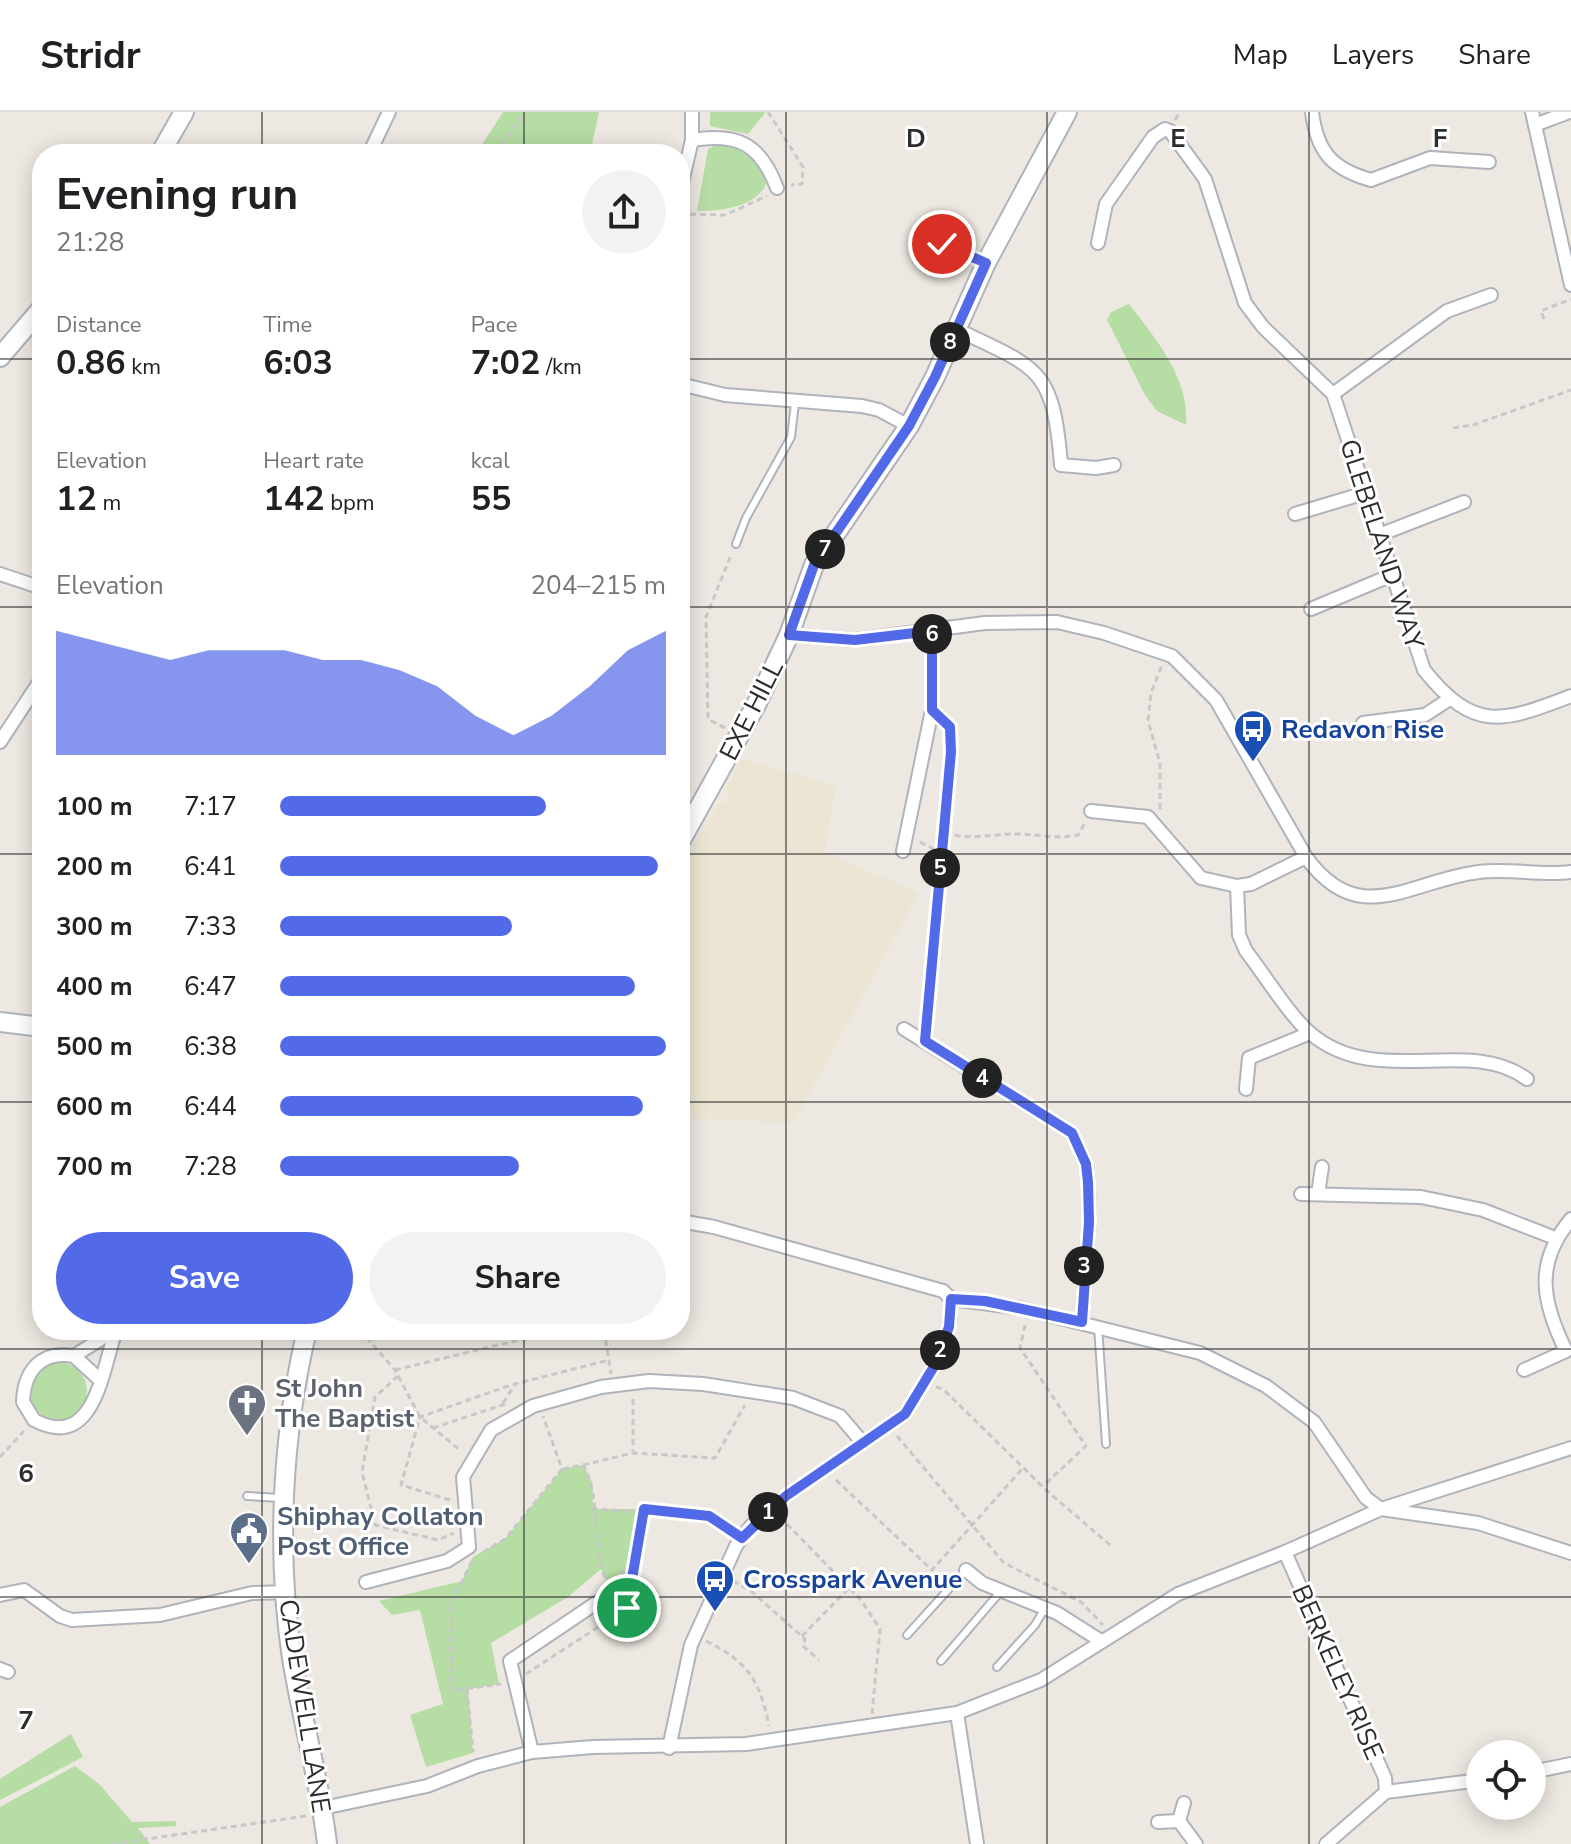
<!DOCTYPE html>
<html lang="en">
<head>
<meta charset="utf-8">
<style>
  body { margin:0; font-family:"Nunito Sans",sans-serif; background:#f2f2f2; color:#202124; height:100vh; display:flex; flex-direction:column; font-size:30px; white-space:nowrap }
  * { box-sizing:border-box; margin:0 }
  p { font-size:26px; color:#757577 }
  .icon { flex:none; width:44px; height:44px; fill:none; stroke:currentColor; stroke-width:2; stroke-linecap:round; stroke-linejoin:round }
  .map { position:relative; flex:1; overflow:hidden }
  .side { position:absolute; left:32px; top:32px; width:658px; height:1196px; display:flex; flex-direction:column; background:#fff; border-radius:32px; box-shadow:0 4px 20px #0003 }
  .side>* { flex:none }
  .fabs { position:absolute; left:1466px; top:1628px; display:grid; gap:16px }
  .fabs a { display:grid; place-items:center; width:80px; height:80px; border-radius:50%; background:#fff; box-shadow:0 4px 20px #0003; font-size:40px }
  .pin { position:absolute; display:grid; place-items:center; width:68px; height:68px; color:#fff; margin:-34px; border:4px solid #fff; border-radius:50%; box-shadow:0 2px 8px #0007 }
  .km { position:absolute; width:40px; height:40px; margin:-20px; border-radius:50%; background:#222; color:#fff; font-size:22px; line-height:40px; text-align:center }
  .round { display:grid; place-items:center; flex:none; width:84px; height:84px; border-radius:42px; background:#f2f2f2 }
  .overview { display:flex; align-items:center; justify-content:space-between; height:136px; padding:0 24px }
  h1 { font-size:44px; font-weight:700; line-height:60px }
  .figures { display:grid; grid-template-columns:repeat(3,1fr); gap:12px; height:136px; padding:8px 24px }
  .figures div { display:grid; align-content:center }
  .figures b { font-size:34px; font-weight:700 }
  .figures small { font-size:22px; font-weight:400 }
  .figures p { font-size:22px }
  .chart { height:224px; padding:16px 24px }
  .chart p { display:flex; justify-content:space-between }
  .chart svg { width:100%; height:144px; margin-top:8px; fill:#536ae8; opacity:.7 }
  .cta { display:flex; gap:16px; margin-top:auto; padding:16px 24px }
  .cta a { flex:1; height:92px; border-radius:48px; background:#536ae8; color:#fff; font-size:32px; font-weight:700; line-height:92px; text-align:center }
  .cta a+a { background:#f2f2f2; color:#202124 }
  ul { padding:0 24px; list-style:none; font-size:26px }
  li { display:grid; grid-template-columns:128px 96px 1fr; align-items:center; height:60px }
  li i { height:20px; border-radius:10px; background:#536ae8 }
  header { display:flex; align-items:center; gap:48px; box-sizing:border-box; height:112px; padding:0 40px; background:#fff; border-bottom:2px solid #e0e0e0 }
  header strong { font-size:38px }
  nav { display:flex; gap:44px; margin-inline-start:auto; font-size:28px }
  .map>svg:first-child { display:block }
  .education { fill:#ece5d3 }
  .green { fill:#b6dda4 }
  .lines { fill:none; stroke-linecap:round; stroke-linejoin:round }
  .lane-casing { stroke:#b1b3bc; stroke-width:10 }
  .street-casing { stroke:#b1b3bc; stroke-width:16 }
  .secondary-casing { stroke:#b1b3bc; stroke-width:22 }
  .path { stroke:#c8c8c8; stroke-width:3; stroke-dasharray:6 4; stroke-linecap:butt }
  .lane { stroke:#fff; stroke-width:6 }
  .street { stroke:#fff; stroke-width:12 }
  .secondary { stroke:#fff; stroke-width:18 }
  .route-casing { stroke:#fff; stroke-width:16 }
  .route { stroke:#536ae8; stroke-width:10 }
  .grid { fill:none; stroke:#2d2d2d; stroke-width:2; stroke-opacity:0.55 }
  .labels { text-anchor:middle; stroke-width:6; stroke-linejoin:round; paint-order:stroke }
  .street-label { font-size:26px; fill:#2d2d2d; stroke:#fff }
  .transit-label { font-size:26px; font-weight:bold; fill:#164399; stroke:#fff; text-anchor:start }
  .worship-label { font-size:26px; font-weight:bold; fill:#5b616d; stroke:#fff; text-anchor:start }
  .service-label { font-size:26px; font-weight:bold; fill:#4e5e75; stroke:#fff; text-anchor:start }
  .grid-label { font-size:26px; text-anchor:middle; font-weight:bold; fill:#2d2d2d; stroke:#fff; stroke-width:6; stroke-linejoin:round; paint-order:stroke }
</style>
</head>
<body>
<header>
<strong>Stridr</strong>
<nav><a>Map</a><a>Layers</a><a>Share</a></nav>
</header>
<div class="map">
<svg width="1571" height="1732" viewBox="0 0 1571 1732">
  <rect width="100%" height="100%" fill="#ede8e1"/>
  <polygon class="education" points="741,647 836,674 824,740 919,781 794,1010 680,1007 680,754 720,690 726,690 730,682 725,678"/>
  <g class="green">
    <polygon points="503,0 599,0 590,42 476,42"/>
    <polygon points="710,0 765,0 765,1 748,22 710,14"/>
    <path d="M720,31c23,7 37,16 47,38 -8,26 -46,30 -70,30l11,-62z"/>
    <path d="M1129,192c27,35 61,75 57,121l-29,-14 -12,-16 -38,-75 4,-8z"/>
    <circle cx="58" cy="1279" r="29"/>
    <polygon points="583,1353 593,1372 593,1397 644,1397 627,1496 611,1481 601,1457 568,1485 491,1531 499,1572 468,1577 473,1641 426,1655 410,1603 443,1592 420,1498 392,1503 379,1489 462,1469 473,1445 505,1427 562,1357"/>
    <polygon points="71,1622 83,1645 0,1688 0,1667"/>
    <polygon points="75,1654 99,1672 132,1710 176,1709 176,1714 138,1716 150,1732 0,1732 0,1695"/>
  </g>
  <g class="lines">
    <defs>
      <g id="lane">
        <polyline points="736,432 746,406 791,325 795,291"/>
        <polyline points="1098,1214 1106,1332"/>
        <polyline points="247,1384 280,1386"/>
        <polyline points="907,1523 966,1458"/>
        <polyline points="941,1549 1001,1479"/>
        <polyline points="997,1555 1035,1513 1045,1496"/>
      </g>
      <g id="street">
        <path d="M1312,0c5,40 20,57 59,68l59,-22 59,4"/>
        <polyline points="1532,0 1571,173"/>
        <polyline points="1535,13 1569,0"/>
        <path d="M692,28c45,-7 68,3 85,48"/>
        <polyline points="369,42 389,0"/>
        <polyline points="680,79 692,28 692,0"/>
        <path d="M1098,131l8,-39 47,-67 12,-8 5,2 35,48 40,124 18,24 70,67 91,276c50,62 77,53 147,26"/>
        <polyline points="942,132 986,151"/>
        <polyline points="929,149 942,132 945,118"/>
        <path d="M956,217c83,40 97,38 105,136l35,3 18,-3"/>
        <polyline points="680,272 725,283 862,294 879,298 909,314"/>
        <polyline points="1333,282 1447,199 1491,183"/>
        <polyline points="1295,402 1365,381"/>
        <polyline points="1379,423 1464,390"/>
        <polyline points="0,462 42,476"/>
        <polyline points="1311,497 1392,463"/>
        <path d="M789,523l66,5 130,-17 72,-1 47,11 68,23 44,44 90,157c53,74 105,23 173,15 31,-4 61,4 92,0"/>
        <polyline points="1363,611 1425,603 1448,588"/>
        <polyline points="0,630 42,566"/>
        <polyline points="1091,699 1148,705 1201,766 1237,774"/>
        <polyline points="903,739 932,598 932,519"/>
        <path d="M1306,745l-55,27 -14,2 2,49 7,16c18,23 43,64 64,82 67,57 157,2 217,46"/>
        <polyline points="904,917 1072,1021 1086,1052 1088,1070 1089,1110 1082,1210"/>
        <polyline points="1246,977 1249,946 1310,921"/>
        <polyline points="1301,1082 1421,1085 1483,1098 1555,1126"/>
        <polyline points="1318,1082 1322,1055"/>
        <polyline points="680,1109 714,1115 943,1179 951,1187 1020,1196 1200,1241 1266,1274 1314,1310 1366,1386 1381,1397 1478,1411 1571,1441"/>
        <path d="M115,1218l-41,26c-33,-6 -50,15 -51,46l11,18c61,32 68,-50 82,-90"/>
        <polyline points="74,1244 99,1267"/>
        <path d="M1524,1258l42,-19c-24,-49 -32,-88 5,-132"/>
        <polyline points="1285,1440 1385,1666 1386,1680"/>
        <polyline points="966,1458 982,1471 1057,1501 1101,1529"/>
        <polyline points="366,1470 447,1449 469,1435 463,1365 491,1318 533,1294 601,1275 649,1269 703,1272 793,1286 840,1304 863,1331"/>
        <polyline points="0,1483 24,1478 60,1504 72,1508 160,1503 252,1481 286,1480"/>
        <polyline points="0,1557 8,1560"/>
        <polyline points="957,1601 977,1732"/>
        <polyline points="669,1636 691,1533 736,1434 751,1414 786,1384 905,1302 933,1256 949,1215 951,1187"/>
        <polyline points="532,1640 510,1549 611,1481"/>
        <polyline points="1532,1660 1571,1652"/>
        <polyline points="1184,1691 1179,1709 1196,1732"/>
        <polyline points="323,1696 427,1674 478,1654 532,1640 593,1635 746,1632 957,1601 1041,1568 1178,1482 1285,1440 1381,1397 1571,1336"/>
        <polyline points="1158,1710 1179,1709"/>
        <polyline points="1326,1732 1386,1680 1480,1668"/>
      </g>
      <g id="secondary">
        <polyline points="160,42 184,0"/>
        <polyline points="0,245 42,196"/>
        <polyline points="680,730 756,593 789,523 814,453 909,314 935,265 986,151 1067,0"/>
        <polyline points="0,910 42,915"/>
        <path d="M307,1218c-25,105 -31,221 -15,328 10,63 28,123 35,186"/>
      </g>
    </defs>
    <use href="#lane" class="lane-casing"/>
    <use href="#street" class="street-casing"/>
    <use href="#secondary" class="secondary-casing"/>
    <g class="path">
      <polyline points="768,0 803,55 802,72 791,73"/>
      <polyline points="1175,8 1180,0"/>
      <polyline points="496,42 524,0"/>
      <polyline points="680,102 725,103 767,84"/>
      <polyline points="1544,207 1541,199 1571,187"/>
      <polyline points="1453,316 1473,313 1571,278"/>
      <polyline points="725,616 708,607 706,505 731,443"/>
      <polyline points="1160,697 1160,651 1148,609 1151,581 1162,553"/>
      <path d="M945,721c26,8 50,0 76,1 21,1 37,5 57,1l7,-12"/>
      <polyline points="920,730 941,741"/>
      <polyline points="927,913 951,640 950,615 944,609"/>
      <polyline points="1025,1213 1020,1236 1086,1334 1043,1374"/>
      <polyline points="360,1218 395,1258 420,1305 461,1339"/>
      <polyline points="604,1218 611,1262"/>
      <polyline points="395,1258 560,1218"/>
      <polyline points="398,1264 375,1285 362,1360 375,1413 438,1428 454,1421"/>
      <polyline points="936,1275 943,1277 1046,1378 1110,1433"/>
      <polyline points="633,1287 633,1339"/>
      <polyline points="503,1291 516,1271"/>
      <polyline points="433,1316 508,1291"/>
      <polyline points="897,1324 1004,1451 1081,1490 1103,1513"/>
      <polyline points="0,1345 24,1319"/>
      <polyline points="583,1353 633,1341 715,1346 745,1293"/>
      <path d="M563,1357l20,-4c19,34 8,78 23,116"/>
      <polyline points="836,1368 932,1458 1023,1356"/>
      <polyline points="450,1388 401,1373 420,1305 511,1273 609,1248"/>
      <polyline points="592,1397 709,1404 732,1417"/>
      <polyline points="780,1405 861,1488 880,1517 872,1602"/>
      <polyline points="483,1440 505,1427 562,1357 543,1304"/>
      <polyline points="472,1449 451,1492 452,1579 501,1572"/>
      <polyline points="613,1468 635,1451"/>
      <polyline points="733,1469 751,1479 805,1527 803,1534 819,1548"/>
      <polyline points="802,1524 849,1476"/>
      <path d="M706,1529c41,20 54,39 63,85"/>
      <polyline points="526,1562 627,1496 644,1397"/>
      <polyline points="467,1577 473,1640"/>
      <polyline points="112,1732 306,1704"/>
    </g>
    <use href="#lane" class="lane"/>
    <use href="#street" class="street"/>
    <use href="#secondary" class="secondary"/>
  </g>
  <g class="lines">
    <defs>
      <polyline id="route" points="627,1496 644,1397 709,1404 742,1426 786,1384 905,1302 933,1256 949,1215 951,1187 985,1189 1082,1210 1089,1110 1088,1070 1086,1052 1072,1021 925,929 951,640 950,615 932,598 932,519 855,528 789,523 814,453 909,314 935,265 986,151 942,132"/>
    </defs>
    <use href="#route" class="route-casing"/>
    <use href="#route" class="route"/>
  </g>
  <path class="grid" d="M262,0v42M524,0v42M786,0v1732M1047,0v1732M1309,0v1732M0,247h42M680,247h891M0,495h42M680,495h891M0,742h42M680,742h891M0,990h42M680,990h891M262,1218v514M524,1218v514M0,1237h1571M0,1485h1571"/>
  <defs>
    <symbol id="bus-pin" viewBox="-11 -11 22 30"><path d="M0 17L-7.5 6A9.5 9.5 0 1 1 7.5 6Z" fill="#1a4fb4" stroke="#fff"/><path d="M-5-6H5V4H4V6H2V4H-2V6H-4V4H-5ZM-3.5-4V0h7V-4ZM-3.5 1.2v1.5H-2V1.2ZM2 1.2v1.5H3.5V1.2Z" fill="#fff"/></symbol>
    <symbol id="church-pin" viewBox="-11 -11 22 30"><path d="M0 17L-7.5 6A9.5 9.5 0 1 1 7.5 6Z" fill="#6b7280" stroke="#fff"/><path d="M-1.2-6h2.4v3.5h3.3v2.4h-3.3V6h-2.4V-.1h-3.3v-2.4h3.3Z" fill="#fff"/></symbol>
    <symbol id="civic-pin" viewBox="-11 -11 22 30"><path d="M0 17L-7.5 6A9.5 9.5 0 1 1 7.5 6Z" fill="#5c6f8a" stroke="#fff"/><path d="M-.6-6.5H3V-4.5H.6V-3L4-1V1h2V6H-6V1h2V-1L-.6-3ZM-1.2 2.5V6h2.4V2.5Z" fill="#fff"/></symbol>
  </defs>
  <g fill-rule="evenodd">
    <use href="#bus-pin" x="1231" y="595" width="44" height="60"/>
    <use href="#church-pin" x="225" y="1269" width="44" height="60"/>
    <use href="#civic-pin" x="227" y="1397" width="44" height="60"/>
    <use href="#bus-pin" x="693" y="1445" width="44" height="60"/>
  </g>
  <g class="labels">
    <g class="street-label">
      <text transform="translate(1382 432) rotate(72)" y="9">GLEBELAND WAY</text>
      <text transform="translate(751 598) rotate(-63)" y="9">EXE HILL</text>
      <text transform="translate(1338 1560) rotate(66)" y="9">BERKELEY RISE</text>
      <text transform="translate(305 1594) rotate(81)" y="9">CADEWELL LANE</text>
    </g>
    <g class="transit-label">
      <text x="1281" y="626">Redavon Rise</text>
      <text x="743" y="1476">Crosspark Avenue</text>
    </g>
    <g class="worship-label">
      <text x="275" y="1285">St John<tspan x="275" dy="30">The Baptist</tspan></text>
    </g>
    <g class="service-label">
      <text x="277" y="1413">Shiphay Collaton<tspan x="277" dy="30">Post Office</tspan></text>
    </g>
  </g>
  <g class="grid-label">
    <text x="916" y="35">D</text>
    <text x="1178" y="35">E</text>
    <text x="1440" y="35">F</text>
    <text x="26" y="1370">6</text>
    <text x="26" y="1617">7</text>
  </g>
</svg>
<div class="fabs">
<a><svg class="icon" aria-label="locate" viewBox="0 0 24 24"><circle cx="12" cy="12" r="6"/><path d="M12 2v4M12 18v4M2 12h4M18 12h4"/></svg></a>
</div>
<div class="pin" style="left:627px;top:1496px;background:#1e9e55"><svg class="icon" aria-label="arrive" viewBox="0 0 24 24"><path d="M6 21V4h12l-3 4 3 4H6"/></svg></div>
<div class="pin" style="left:942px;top:132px;background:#d93025"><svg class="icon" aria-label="check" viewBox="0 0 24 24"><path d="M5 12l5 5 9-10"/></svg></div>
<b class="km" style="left:768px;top:1400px">1</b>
<b class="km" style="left:940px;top:1238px">2</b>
<b class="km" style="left:1084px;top:1154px">3</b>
<b class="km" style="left:982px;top:966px">4</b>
<b class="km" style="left:940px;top:756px">5</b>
<b class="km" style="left:932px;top:522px">6</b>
<b class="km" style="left:825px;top:437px">7</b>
<b class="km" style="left:950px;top:230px">8</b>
<section class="side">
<div class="overview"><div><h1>Evening run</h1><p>21:28</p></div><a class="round"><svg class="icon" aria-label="share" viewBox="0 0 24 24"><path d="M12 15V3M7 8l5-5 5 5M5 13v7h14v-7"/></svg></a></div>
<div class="figures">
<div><p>Distance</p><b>0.86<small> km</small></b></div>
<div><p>Time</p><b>6:03</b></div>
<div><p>Pace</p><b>7:02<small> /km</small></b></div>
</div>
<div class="figures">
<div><p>Elevation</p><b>12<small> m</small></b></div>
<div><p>Heart rate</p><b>142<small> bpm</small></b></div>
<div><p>kcal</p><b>55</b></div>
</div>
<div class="chart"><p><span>Elevation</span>204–215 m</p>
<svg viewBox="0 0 160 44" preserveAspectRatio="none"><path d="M0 44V6L10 9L20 12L30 15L40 12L50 12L60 12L70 15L80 15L90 18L100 23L110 32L120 38L130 32L140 23L150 12L160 6V44z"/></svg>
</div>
<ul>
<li><b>100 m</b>7:17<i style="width:69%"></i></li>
<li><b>200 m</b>6:41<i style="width:98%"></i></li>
<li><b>300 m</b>7:33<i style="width:60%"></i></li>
<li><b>400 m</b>6:47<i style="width:92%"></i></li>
<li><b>500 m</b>6:38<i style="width:100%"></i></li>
<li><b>600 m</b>6:44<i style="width:94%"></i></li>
<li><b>700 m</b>7:28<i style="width:62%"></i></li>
</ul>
<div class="cta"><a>Save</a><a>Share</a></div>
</section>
</div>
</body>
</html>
